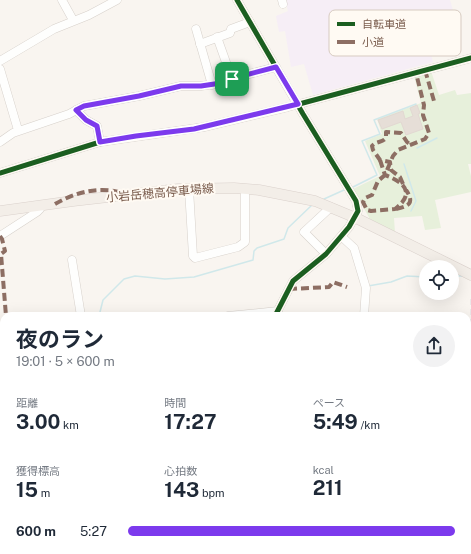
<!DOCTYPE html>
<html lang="ja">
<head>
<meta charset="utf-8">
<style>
  body { margin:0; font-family:"Public Sans","Noto Sans JP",sans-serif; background:#f2f2f3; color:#1f2937; height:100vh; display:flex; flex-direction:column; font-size:15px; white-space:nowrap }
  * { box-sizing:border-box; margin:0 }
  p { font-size:13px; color:#747a83 }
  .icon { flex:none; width:22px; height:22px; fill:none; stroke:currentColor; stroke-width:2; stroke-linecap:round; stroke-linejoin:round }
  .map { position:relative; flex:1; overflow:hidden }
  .drawer { position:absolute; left:0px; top:312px; width:471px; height:242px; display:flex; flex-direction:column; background:#fff; border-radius:12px 12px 0 0; box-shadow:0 4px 16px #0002 }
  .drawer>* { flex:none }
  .buttons { position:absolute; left:419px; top:260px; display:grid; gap:8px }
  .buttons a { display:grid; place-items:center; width:40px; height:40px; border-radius:50%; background:#fff; box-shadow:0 4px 16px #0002; font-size:20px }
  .pin { position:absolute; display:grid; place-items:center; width:34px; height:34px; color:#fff; margin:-17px; border-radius:8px; box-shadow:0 2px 6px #0006 }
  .round { display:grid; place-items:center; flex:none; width:42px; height:42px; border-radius:21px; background:#f2f2f3 }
  .headline { display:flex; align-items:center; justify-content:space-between; height:68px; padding:0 16px }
  h1 { font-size:22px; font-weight:700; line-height:30px }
  .stats { display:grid; grid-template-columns:repeat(3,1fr); gap:6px; height:68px; padding:4px 16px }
  .stats div { display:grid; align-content:center }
  .stats b { font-size:20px; font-weight:700 }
  .stats small { font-size:11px; font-weight:400 }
  .stats p { font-size:11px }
  ul { padding:0 16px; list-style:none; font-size:13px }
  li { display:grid; grid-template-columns:64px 48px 1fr; align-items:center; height:30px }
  li i { height:10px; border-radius:5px; background:#7c3aed }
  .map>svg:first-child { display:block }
  .education { fill:#f6eef6 }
  .green { fill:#e7f0db }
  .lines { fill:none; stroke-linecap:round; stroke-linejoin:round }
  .stream { stroke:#d0e8ea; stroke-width:1.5 }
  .building { fill:#e6ded7; stroke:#e2d8d2 }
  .minor-casing { stroke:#d7d1cb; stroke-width:9 }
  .major-casing { stroke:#dad1cc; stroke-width:11 }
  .minor { stroke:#fefefd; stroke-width:8 }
  .major { stroke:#f3eee8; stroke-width:10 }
  .rail { stroke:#e6e3e7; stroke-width:1.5; stroke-dasharray:6 4; stroke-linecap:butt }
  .quiet { stroke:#8d6e63; stroke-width:4; stroke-dasharray:8 4; stroke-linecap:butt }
  .cycleway-casing { stroke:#fffaf3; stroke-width:8 }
  .cycleway { stroke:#1b5e20; stroke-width:5 }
  .route-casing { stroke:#fff; stroke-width:8 }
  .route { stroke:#7c3aed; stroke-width:5 }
  .labels { text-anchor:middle; stroke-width:4; stroke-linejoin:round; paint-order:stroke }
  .street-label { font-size:12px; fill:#7a5c4d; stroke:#fffaf3 }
  .key { fill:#fffaf3; stroke:#d7cbc1; stroke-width:1 }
  .key-label { font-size:11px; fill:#7a5c4d }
</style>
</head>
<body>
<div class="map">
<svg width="471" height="554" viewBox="0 0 471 554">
  <rect width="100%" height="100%" fill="#f9f5f0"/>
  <polygon class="education" points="285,0 450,0 458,28 426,36 433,62 313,95 304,64 291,67 285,31 279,32 276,16 288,11"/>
  <polygon class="green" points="431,71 439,95 455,90 457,95 471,93 471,164 468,164 471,176 471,192 435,200 441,228 425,230 422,216 394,218 395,233 371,221 353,189 380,176 365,141 382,134 377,119 421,103 414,76"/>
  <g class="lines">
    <g class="stream">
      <polyline points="417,148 437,138"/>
      <polyline points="404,164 416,201 411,211"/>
      <polyline points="353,187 377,175 362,141 380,134 374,120 416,104"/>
      <polyline points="324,199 344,190"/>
      <polyline points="452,276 462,276"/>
      <polyline points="368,286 391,282 407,276 426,277"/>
      <polyline points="99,316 103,300 124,279 135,276 165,279 194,277 253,260 254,251 257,248 284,239 288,228 312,205"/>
      <polyline points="3,332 4,337"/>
      <polyline points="0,403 4,400"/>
    </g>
  </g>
  <polygon class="building" points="417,105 420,113 418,114 423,129 406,135 401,122 382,129 378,120 403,111 405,119 413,116 410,108"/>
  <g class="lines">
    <defs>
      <g id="minor">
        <polyline points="62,0 73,20"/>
        <polyline points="237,0 303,114 356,201 358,211 349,227 326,254 293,281 275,316"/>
        <polyline points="282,0 283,4"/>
        <polyline points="196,29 212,85"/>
        <polyline points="217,37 232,79"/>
        <polyline points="200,44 230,33 231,29 250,22"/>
        <polyline points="0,61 54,29 89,15 117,0"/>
        <polyline points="0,69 18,130"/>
        <polyline points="76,110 86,120 97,126 100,142"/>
        <polyline points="0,142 13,133 69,114 84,106 139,96 181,86 201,86 221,83 234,78 276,67"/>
        <polyline points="0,173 100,142 204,127 288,107 471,58"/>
        <polyline points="189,189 193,256 195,258 238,247 245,242 245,189"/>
        <polyline points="0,236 37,212 40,209 41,206"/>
        <polyline points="342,237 354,248 366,288 364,316"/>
        <polyline points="326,254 304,232 331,207"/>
        <polyline points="72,260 81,316"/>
        <polyline points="228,316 278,311"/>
        <polyline points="467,347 471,346"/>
        <polyline points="0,422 4,421"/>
        <polyline points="467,497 471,497"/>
        <polyline points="239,550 240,554"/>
        <polyline points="86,554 91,550"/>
        <polyline points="325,554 333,550"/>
      </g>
      <polyline id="major" points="0,211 73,201 178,189 234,188 259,190 315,201 356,218 471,275"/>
    </defs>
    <use href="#minor" class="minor-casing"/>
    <use href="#major" class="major-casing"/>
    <use href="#minor" class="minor"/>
    <use href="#major" class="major"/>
    <g class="rail">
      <polyline points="471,299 471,381"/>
      <polyline points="471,393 470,404 471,418"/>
    </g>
    <g class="quiet">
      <polyline points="425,70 434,101"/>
      <path d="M380,160l5,15c19,7 31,18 10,34l-24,2 -4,-1 -4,-8 2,-4 7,-3 6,-14 7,-6 8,-19 5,-6 27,-11 4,-6 -6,-18 1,-10 -8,-32"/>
      <path d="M403,184l-3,-7 -9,-7 -1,-8 -10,-2 -7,-10 -1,-4c4,-5 10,-3 14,-8v-6l15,1 6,9 4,3"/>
      <path d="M55,204c22,-13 49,-19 73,-9"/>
      <path d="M396,209c13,-3 19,-6 10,-19"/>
      <polyline points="0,236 2,239 5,251 1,254 6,316"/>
      <polyline points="289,289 329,287 333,282 347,287"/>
      <polyline points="0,328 4,329"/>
      <polyline points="0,407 4,399"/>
      <polyline points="0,408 2,422"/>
    </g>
    <defs>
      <g id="cycleway">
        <polyline points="237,0 303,114 356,201 358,211 349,227 326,254 293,281 275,316"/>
        <polyline points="0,173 100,142 204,127 288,107 471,58"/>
      </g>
    </defs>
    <use href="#cycleway" class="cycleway-casing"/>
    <use href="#cycleway" class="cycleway"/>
  </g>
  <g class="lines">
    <defs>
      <polygon id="route" points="276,67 298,104 194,129 136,136 100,142 97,126 86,120 76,110 84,106 139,96 181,86 201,86 221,83 234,78"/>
    </defs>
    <use href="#route" class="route-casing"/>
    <use href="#route" class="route"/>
  </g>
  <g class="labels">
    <g class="street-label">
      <text transform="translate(160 193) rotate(-5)" y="4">小岩岳穂高停車場線</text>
    </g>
  </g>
  <rect x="329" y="10" width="132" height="46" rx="6" class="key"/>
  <rect x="337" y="22" width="18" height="4" fill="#1b5e20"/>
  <rect x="337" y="40" width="18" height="4" fill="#8d6e63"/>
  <g class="key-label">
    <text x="362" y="28">自転車道</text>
    <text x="362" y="46">小道</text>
  </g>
</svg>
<div class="buttons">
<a><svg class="icon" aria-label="locate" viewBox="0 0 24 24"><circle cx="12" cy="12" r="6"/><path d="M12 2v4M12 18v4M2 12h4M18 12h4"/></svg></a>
</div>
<div class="pin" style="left:232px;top:79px;background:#1e9e55"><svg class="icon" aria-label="arrive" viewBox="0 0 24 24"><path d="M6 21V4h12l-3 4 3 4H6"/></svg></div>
<section class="drawer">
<div class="headline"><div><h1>夜のラン</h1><p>19:01 · 5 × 600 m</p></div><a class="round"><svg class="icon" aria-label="share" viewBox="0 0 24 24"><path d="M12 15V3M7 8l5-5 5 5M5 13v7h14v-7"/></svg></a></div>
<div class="stats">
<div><p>距離</p><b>3.00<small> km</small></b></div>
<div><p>時間</p><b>17:27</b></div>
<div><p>ペース</p><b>5:49<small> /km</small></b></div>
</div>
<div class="stats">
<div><p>獲得標高</p><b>15<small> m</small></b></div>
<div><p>心拍数</p><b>143<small> bpm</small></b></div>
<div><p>kcal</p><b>211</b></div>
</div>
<ul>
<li><b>600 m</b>5:27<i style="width:100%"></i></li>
</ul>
</section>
</div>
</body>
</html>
